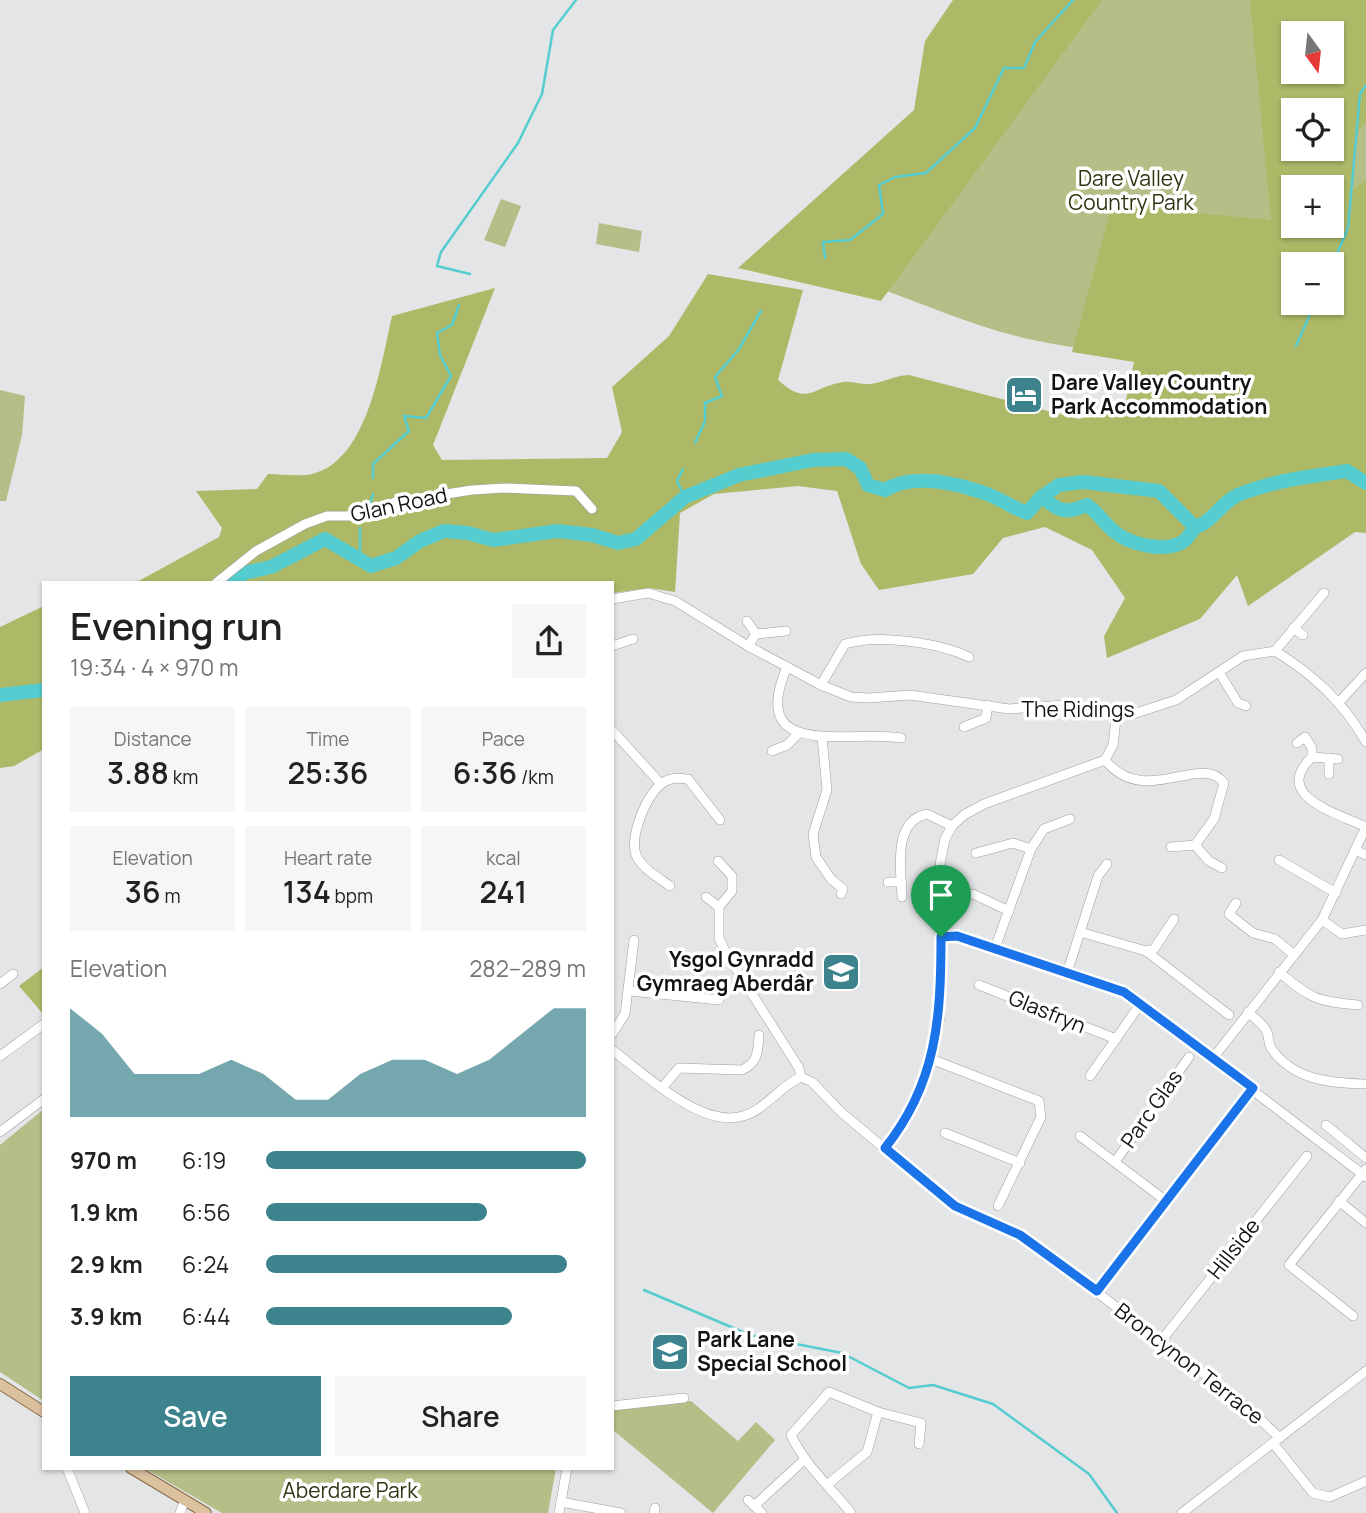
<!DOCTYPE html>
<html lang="en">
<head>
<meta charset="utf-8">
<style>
  body { margin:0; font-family:Manrope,sans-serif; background:#f6f6f6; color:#222; height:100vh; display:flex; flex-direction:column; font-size:26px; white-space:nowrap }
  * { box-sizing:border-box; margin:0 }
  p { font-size:23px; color:#767676 }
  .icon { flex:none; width:38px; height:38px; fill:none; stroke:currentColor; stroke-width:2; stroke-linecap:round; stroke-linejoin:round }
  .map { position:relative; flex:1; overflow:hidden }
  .drawer { position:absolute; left:42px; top:581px; width:572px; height:889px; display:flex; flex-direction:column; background:#fff; border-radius:0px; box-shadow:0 2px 5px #0004 }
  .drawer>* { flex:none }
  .needle { width:46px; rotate:165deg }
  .buttons { position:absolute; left:1281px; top:21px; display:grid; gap:14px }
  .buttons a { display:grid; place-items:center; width:63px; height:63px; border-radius:0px; background:#fff; box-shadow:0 2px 5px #0004; font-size:35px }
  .pin { position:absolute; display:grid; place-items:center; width:60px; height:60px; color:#fff; margin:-72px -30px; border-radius:50% 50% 50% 0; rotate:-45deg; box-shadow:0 0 7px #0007 }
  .pin .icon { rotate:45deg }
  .round { display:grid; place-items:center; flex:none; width:74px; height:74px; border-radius:0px; background:#f6f6f6 }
  .summary { display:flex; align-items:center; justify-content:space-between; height:119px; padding:0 28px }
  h1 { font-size:38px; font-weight:600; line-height:52px }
  .figures { display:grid; grid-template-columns:repeat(3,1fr); gap:10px; height:119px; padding:7px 28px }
  .figures div { display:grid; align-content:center; border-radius:0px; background:#f6f6f6; text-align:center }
  .figures b { font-size:30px; font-weight:600 }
  .figures small { font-size:19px; font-weight:400 }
  .figures p { font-size:19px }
  .chart { height:196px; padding:14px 28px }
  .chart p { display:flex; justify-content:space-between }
  .chart svg { width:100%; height:126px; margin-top:7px; fill:#3c838d; opacity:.7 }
  .action { display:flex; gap:14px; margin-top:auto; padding:14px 28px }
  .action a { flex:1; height:80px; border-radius:0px; background:#3c838d; color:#fff; font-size:28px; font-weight:600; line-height:80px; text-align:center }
  .action a+a { background:#f6f6f6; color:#222 }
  ul { padding:0 28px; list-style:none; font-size:23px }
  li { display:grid; grid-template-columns:112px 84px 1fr; align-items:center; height:52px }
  li i { height:18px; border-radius:9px; background:#3c838d }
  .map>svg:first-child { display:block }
  .green { fill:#b5be86; fill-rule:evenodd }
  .forest { fill:#aeb968; fill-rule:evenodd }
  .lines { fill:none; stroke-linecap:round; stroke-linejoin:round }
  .stream { stroke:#55cdd0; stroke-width:2.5 }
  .river { stroke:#55cdd0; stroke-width:14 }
  .minor-casing { stroke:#9f9fa0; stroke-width:10 }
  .major-casing { stroke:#866945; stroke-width:12 }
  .minor { stroke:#fff; stroke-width:9 }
  .major { stroke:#dcc19f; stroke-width:10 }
  .route-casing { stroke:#fff; stroke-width:14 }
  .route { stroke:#1a73e8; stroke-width:9 }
  .labels { text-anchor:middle; stroke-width:7; stroke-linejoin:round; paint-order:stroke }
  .park-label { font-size:21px; fill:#303411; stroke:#fff }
  .poi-label { font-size:21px; font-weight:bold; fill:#131314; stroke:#fff; text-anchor:start }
  .street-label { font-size:21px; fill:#131314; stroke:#fff }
</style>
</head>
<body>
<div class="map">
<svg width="1366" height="1513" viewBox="0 0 1366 1513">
  <rect width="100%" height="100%" fill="#e4e5e6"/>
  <g class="green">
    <path d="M1074,0h292v366c-109,-5 -221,-3 -328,-25 -57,-11 -111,-36 -165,-55zM1293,33h39v39h-39zM1293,110h39v39h-39zM1293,187h39v39h-39zM1293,264h39v39h-39z"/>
    <polygon points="501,199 521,206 505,247 484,240"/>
    <polygon points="599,223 642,231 639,252 596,244"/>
    <polygon points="0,390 25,396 22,435 6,501 0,501"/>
    <polygon points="44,1109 44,1401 0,1372 0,1145"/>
    <polygon points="691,1401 738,1441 756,1422 775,1440 713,1513 613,1430 613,1409"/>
    <polygon points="144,1468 556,1468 548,1513 222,1513"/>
  </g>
  <g class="forest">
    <polygon points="953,0 1102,0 881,301 738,268 914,110 925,41"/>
    <path d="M1250,0h116v122l-9,10 -6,58 15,-9v352l-11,-1 -107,74 -11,-31 -37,44 -93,39 -3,-22 21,-38 -33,-48 -47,-23 -42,11 -30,36 -94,16 -18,-26 -24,-73 -39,-5 -84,8 -34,19 -5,79 -26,-4 -36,5 -1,-10h-477l84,-46 3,-9 -26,-37 61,-2 11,-15c14,0 31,3 44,0 56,-13 69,-111 80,-158l103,-28 -62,157 9,15 165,-2 15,-26 -10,-45 57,-51 39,-62 95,16 -25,90c30,27 34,7 65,2 9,-1 19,3 28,2 13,-2 22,-8 38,-9l170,44 46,-14 9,-43 -62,-10 40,-147 159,15zM1293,33h39v39h-39zM1293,110h39v39h-39zM1293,187h39v39h-39zM1293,264h39v39h-39z"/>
    <polygon points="44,606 44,749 14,766 0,768 0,627"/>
    <polygon points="44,967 44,1015 19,986"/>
  </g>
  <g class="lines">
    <g class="stream">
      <polyline points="825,258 823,242 850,240 883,214 879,185 895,177 926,173 975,128 1004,68 1024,68 1035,42 1073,0"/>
      <polyline points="1332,265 1348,228 1360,94 1366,85"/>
      <polyline points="470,274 437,266 441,252 518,143 542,94 553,30 576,0"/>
      <polyline points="1296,346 1315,303"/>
      <polyline points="695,443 705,421 705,403 722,396 715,377 739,349 761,311"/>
      <polyline points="683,469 677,481 685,497"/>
      <polyline points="373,478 373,464 409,431 404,416 426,418 451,376 440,355 437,333 452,325 459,305"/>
      <polyline points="370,504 373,494"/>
      <polyline points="360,528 360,560"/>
      <polyline points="644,1290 750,1335 842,1353 909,1388 933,1385 993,1404 1089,1474 1117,1513"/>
    </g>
    <g class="river">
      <path d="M1042,496c16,16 24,18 45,9 13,9 17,19 28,27 15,13 52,21 69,9 4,-3 8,-10 11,-14"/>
      <path d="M233,583l11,-10 27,-6 54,-28 46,27 25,-8 24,-17 24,-10 23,2 27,7 63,-9 35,4 26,8 18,-4 49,-42 54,-22 74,-15 33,-1 14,9 8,17 17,5c28,-17 71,-7 102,4 14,5 26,14 40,19l13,-15 19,-13 24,-3 76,9 36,36c17,-4 25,-24 43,-32 33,-14 74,-19 109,-24l19,12"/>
      <polyline points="0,695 44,690"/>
    </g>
    <defs>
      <g id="minor">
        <polyline points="216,583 256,551 305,524 327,516 364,516 395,502 472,490 505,488 576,491 592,509"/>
        <path d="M612,599l36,-6 27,8 73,45 73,39 30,12 18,1 41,-3 99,14 57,-4 67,9 43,-14 67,-44 32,-5c39,24 68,51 91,91"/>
        <polyline points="747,621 756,634"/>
        <polyline points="1293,628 1303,635"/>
        <polyline points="612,646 633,639"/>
        <polyline points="748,646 756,634 786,631"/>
        <polyline points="1275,651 1324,593"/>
        <path d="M787,667c-41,95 63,62 114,71"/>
        <polyline points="1219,672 1238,703 1246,706"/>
        <path d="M821,685l24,-41c33,-10 92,-2 124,13"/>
        <polyline points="1340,701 1366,673"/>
        <polyline points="964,727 986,718 988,705"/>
        <polyline points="612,730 661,784"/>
        <polyline points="822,737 827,790 813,834 816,857 831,879 843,889 841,894"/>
        <polyline points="772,751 787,745 799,733"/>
        <polyline points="1312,757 1338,759"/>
        <polyline points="1329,758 1329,774"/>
        <path d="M1105,760c40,49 96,-8 119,23l-10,36 -19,26"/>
        <polyline points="1171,847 1195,845 1209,861 1222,868"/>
        <polyline points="1355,850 1366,855"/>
        <polyline points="976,853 1013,843 1031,849"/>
        <polyline points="1279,860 1336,893"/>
        <polyline points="718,861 732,876 732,891 719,907 719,938 726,953 799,1068 801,1077"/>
        <polyline points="888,882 902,882"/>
        <path d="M670,886c-11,-8 -26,-16 -33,-29 -9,-19 9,-61 25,-74 9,-6 16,-5 26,-4l32,41"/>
        <polyline points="973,894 1009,911"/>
        <polyline points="706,897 719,907"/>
        <path d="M902,897c-1,-26 -10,-76 25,-83l25,12"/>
        <polyline points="1236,903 1229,914 1253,933 1275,939 1293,954"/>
        <polyline points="1322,920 1342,934 1366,930"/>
        <polyline points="1080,932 1146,951 1154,949 1174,919"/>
        <polyline points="941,937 969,939 1124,992 1366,1177"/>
        <polyline points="995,948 1031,849 1044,829 1070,819"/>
        <polyline points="1146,951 1229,1015"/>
        <path d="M1279,972c32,27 37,29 79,33"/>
        <polyline points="1067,973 1098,876 1107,864"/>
        <polyline points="0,984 13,974"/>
        <polyline points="979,985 1116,1039"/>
        <polyline points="630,991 719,1000"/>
        <path d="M1248,1012c6,6 16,12 19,20 2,6 1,10 4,16 22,32 58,35 93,36"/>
        <polyline points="612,1034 625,1014 634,940"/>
        <path d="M612,1050c32,23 89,79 131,66 22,-6 37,-30 58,-39l11,5 30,31 113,94 65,28 22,15 206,158 32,30"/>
        <polyline points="0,1056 44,1024"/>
        <path d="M1213,1058l109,-138 44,-93c-29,-14 -95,-31 -54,-70v-9l-7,-11 -8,6"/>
        <polyline points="931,1059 1039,1101 1041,1117 998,1206"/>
        <polyline points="1090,1076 1141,1003"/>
        <path d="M662,1088l17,-20 63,2c16,-7 16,-19 17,-35"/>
        <polyline points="1326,1125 1366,1158"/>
        <polyline points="0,1132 44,1099"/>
        <polyline points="945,1133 1020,1163"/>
        <polyline points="1080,1136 1166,1201"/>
        <polyline points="885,1148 919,1096 940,1018 940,864 945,839 952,826 964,815 984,804 1105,760 1113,745 1117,711"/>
        <polyline points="1115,1162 1189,1057"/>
        <polyline points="1339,1201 1366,1223"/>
        <polyline points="1097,1291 1253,1088"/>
        <polyline points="1353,1316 1289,1265 1366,1169"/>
        <polyline points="1161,1341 1307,1156"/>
        <polyline points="612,1406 684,1398"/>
        <polyline points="1273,1443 1313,1493 1330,1497 1366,1481"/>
        <polyline points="67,1468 85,1513"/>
        <polyline points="828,1484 867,1452 878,1412"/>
        <polyline points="748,1500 762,1513"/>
        <polyline points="561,1502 621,1513"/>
        <polyline points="754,1506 803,1461"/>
        <polyline points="180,1513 184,1502"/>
        <polyline points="559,1513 567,1468"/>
        <polyline points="654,1513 655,1508"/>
        <path d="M851,1513c-22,-28 -44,-45 -60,-78l38,-43 49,20 43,11 -2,21"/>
        <polyline points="1182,1513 1366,1371"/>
      </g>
      <g id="major">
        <polyline points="0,1384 44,1412"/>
        <polyline points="131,1468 206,1513"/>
      </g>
    </defs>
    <use href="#minor" class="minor-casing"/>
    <use href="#major" class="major-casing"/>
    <use href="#minor" class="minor"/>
    <use href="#major" class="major"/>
  </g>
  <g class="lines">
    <defs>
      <path id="route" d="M957,936l167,56 129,96 -156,203 -77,-56 -65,-29 -70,-58c52,-65 56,-131 56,-211z"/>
    </defs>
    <use href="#route" class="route-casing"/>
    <use href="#route" class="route"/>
  </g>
  <defs>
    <symbol id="hotel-square" viewBox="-11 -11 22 22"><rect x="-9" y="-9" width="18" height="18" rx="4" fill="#3c838d" stroke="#fff"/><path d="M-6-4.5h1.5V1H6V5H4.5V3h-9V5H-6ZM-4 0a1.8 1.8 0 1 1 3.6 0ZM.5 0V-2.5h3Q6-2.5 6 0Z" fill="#fff"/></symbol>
    <symbol id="school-square" viewBox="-11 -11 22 22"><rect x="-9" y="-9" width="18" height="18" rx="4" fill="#3c838d" stroke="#fff"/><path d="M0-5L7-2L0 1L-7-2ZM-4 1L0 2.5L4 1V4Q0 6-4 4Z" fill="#fff"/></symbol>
  </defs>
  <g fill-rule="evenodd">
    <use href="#hotel-square" x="1002" y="373" width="44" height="44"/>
    <use href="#school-square" x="819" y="950" width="44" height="44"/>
    <use href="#school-square" x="648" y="1330" width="44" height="44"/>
  </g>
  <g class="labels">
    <g class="park-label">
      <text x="1131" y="186">Dare Valley<tspan x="1131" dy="24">Country Park</tspan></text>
      <text x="350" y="1498">Aberdare Park</text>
    </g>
    <g class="poi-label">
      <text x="1051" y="390">Dare Valley Country<tspan x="1051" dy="24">Park Accommodation</tspan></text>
      <text x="814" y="967" text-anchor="end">Ysgol Gynradd<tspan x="814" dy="24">Gymraeg Aberdâr</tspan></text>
      <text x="697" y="1347">Park Lane<tspan x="697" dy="24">Special School</tspan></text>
    </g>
    <g class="street-label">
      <text transform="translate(399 505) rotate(-12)" y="7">Glan Road</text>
      <text x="1078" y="717">The Ridings</text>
      <text transform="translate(1047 1012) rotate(22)" y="7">Glasfryn</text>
      <text transform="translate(1152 1109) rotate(-55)" y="7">Parc Glas</text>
      <text transform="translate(1234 1249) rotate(-52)" y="7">Hillside</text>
      <text transform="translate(1189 1364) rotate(38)" y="7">Broncynon Terrace</text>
    </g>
  </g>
</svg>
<div class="buttons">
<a><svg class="needle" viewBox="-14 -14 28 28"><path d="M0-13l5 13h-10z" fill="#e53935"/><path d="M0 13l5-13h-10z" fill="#767676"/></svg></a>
<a><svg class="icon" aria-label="locate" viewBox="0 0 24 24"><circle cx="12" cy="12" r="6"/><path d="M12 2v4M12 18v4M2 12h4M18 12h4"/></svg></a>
<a>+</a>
<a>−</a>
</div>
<div class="pin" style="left:941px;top:937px;background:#1e9e55"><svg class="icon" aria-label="arrive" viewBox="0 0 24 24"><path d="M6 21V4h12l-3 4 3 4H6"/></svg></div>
<section class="drawer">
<div class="summary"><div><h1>Evening run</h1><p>19:34 · 4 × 970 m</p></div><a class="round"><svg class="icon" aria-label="share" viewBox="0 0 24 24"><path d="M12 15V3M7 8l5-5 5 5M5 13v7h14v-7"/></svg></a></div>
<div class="figures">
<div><p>Distance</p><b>3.88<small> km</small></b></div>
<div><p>Time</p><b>25:36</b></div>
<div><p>Pace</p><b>6:36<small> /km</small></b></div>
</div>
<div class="figures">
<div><p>Elevation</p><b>36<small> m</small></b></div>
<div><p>Heart rate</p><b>134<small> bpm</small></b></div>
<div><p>kcal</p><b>241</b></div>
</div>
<div class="chart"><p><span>Elevation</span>282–289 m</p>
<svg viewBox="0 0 160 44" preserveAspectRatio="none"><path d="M0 44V6L10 15L20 29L30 29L40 29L50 24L60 29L70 38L80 38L90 29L100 24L110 24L120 29L130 24L140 15L150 6L160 6V44z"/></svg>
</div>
<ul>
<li><b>970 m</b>6:19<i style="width:100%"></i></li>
<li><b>1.9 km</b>6:56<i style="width:69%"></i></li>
<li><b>2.9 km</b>6:24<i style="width:94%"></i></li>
<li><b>3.9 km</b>6:44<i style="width:77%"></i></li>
</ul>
<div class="action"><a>Save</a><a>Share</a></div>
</section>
</div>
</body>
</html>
